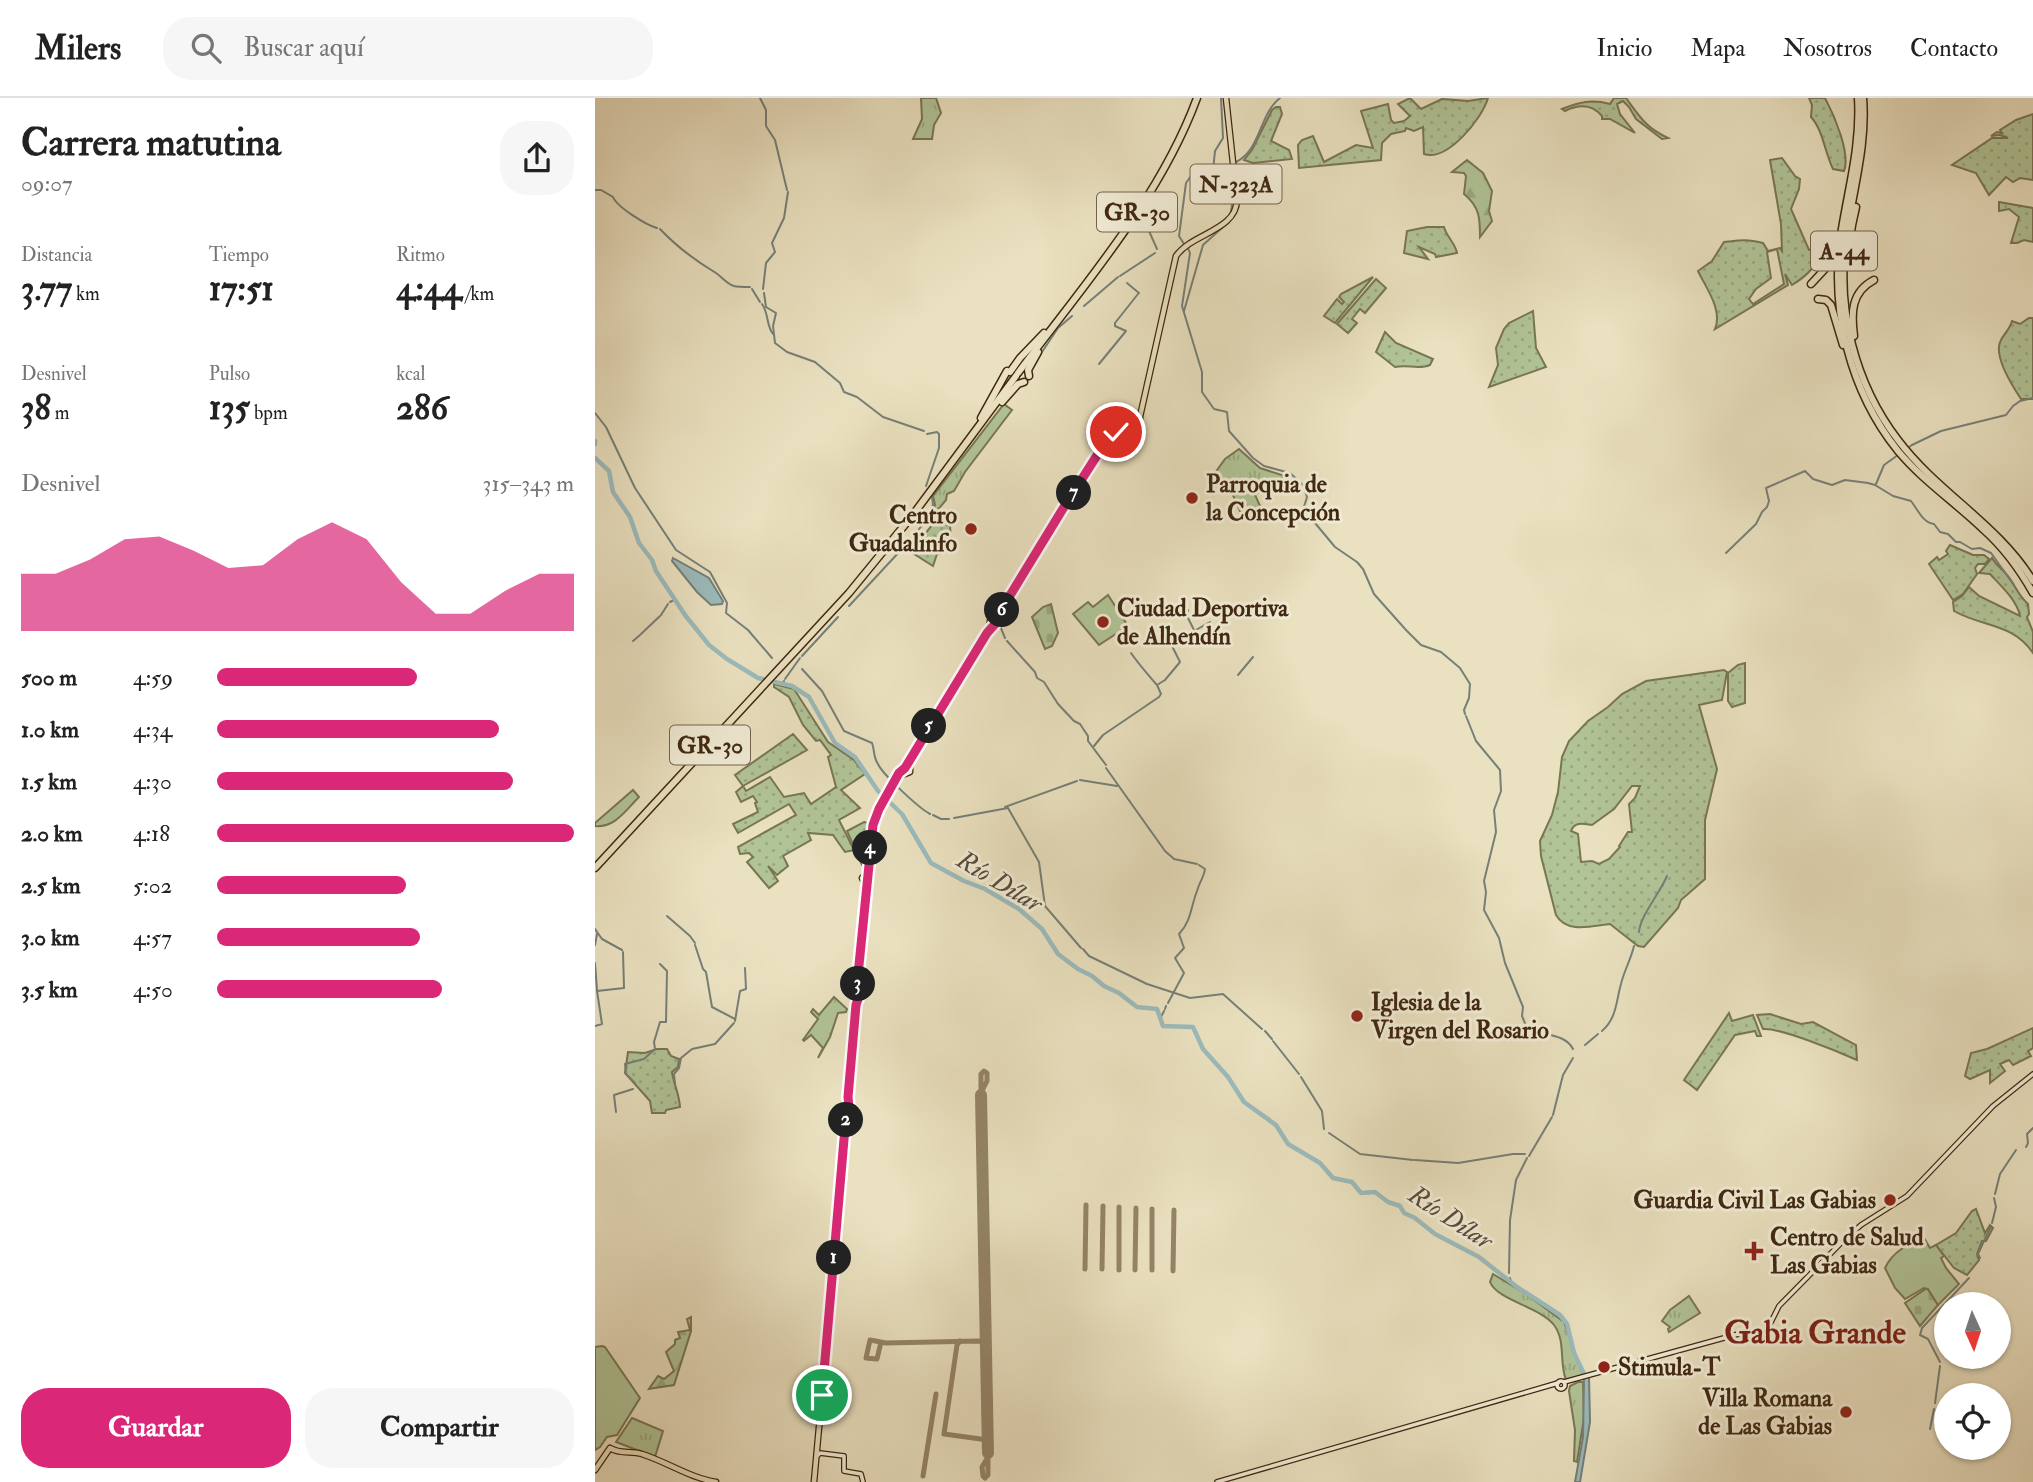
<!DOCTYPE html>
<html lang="es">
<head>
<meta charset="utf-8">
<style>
  body { margin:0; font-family:"IM FELL Double Pica",serif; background:#f6f6f6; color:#222; height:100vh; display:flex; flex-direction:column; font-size:26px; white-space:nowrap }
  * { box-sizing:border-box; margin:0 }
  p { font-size:23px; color:#767676 }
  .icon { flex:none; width:38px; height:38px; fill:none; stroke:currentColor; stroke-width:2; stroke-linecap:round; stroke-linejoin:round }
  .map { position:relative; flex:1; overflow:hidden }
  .sheet { display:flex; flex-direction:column; background:#fff; width:595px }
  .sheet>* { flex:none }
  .needle { width:46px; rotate:177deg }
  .buttons { position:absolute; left:1339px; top:1194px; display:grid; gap:14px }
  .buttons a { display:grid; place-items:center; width:77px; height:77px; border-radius:50%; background:#fff; box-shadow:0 2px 5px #0004; font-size:35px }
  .pin { position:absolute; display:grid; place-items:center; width:60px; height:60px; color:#fff; margin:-30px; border:4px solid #fff; border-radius:50%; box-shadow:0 2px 7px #0007 }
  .km { position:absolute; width:35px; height:35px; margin:-18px; border-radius:50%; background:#222; color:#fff; font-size:19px; line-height:35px; text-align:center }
  .round { display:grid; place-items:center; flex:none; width:74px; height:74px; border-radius:28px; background:#f6f6f6 }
  .headline { display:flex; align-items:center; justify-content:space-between; height:119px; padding:0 21px }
  h1 { font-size:38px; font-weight:800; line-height:52px }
  .stats { display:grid; grid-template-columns:repeat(3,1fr); gap:10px; height:119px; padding:7px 21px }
  .stats div { display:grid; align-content:center }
  .stats b { font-size:35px; font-weight:800 }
  .stats small { font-size:19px; font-weight:400 }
  .stats p { font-size:19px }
  .chart { height:196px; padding:14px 21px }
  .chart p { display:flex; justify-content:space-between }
  .chart svg { width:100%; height:126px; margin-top:7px; fill:#db2777; opacity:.7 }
  .action { display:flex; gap:14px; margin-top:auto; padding:14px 21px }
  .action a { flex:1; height:80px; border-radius:28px; background:#db2777; color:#fff; font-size:28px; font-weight:800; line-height:80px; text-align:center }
  .action a+a { background:#f6f6f6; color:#222 }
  ul { padding:0 21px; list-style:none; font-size:23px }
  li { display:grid; grid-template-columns:112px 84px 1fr; align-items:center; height:52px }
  li i { height:18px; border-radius:9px; background:#db2777 }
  header { display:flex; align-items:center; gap:42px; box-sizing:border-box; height:98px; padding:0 35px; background:#fff; border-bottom:2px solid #e0e0e0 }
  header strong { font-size:33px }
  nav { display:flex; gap:38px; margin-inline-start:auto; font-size:24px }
  .search { width:490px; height:63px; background:#f6f6f6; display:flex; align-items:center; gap:18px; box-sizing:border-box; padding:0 24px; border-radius:28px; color:#767676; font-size:26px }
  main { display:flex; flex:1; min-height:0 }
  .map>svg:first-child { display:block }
  .grass { fill:url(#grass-dots); stroke:#787654; stroke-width:2; fill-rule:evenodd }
  .forest { fill:url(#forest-firs); stroke:#787654; stroke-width:2 }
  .cemetery { fill:url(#cemetery-stones); stroke:#787654; stroke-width:2 }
  .park { fill:url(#park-tufts); stroke:#787654; stroke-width:2 }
  .pitch { fill:#b1c497; stroke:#787654; stroke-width:2 }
  .water { fill:#9bbbbc; stroke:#768078; stroke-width:2 }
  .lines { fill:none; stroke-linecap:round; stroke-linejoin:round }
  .stream { stroke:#768078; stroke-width:2 }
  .river { stroke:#9bbbbc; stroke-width:4.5 }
  .taxiway { stroke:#948468; stroke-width:5 }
  .runway { stroke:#948468; stroke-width:12 }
  .secondary-casing { stroke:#3f2711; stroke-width:6 }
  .primary-casing { stroke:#3f2711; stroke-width:7 }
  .highway-casing { stroke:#3f2711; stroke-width:9 }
  .secondary { stroke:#f1ecd6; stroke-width:3.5 }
  .primary { stroke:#eae1c0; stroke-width:4.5 }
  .highway { stroke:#eae1c0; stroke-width:6 }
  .route-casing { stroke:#fff; stroke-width:14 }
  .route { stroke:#db2777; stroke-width:9 }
  .poi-dot { fill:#8f2418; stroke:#f1ecd6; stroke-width:2.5 }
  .labels { text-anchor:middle; stroke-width:6; stroke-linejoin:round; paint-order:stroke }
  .shield { fill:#f1ecd6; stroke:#74624c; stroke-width:2 }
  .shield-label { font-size:23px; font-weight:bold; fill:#3f2711 }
  .poi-label { font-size:24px; font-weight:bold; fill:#3f2711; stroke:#f1ecd6; text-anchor:start }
  .water-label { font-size:26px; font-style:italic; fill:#564c3c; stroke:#f1ecd6 }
  .district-label { font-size:32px; font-weight:bold; fill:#7a1f14; stroke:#f1ecd6 }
</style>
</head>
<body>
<header>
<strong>Milers</strong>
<div class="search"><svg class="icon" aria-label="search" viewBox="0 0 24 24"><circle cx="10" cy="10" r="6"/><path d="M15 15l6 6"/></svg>Buscar aquí</div>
<nav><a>Inicio</a><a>Mapa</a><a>Nosotros</a><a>Contacto</a></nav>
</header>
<main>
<section class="sheet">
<div class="headline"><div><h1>Carrera matutina</h1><p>09:07</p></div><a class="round"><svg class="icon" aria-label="share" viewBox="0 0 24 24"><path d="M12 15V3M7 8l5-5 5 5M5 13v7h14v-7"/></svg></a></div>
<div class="stats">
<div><p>Distancia</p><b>3.77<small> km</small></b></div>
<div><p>Tiempo</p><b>17:51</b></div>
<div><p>Ritmo</p><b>4:44<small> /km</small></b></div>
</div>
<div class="stats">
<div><p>Desnivel</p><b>38<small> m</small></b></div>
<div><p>Pulso</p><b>135<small> bpm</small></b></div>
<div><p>kcal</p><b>286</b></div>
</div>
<div class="chart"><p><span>Desnivel</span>315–343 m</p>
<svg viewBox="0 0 160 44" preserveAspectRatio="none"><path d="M0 44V24L10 24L20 19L30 12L40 11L50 16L60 22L70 21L80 12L90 6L100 12L110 27L120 38L130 38L140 30L150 24L160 24V44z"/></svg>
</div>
<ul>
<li><b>500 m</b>4:59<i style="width:56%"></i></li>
<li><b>1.0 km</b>4:34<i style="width:79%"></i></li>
<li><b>1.5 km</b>4:30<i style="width:83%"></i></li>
<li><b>2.0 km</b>4:18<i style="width:100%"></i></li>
<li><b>2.5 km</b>5:02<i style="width:53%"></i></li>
<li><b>3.0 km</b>4:57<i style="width:57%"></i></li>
<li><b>3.5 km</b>4:50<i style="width:63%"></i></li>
</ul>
<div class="action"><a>Guardar</a><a>Compartir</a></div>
</section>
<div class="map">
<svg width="1438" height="1384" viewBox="0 0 1438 1384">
  <defs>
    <pattern id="grass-dots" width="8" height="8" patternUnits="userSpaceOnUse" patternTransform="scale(1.75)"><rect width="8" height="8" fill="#b1c497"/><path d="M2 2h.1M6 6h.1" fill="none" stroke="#99a881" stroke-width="1.8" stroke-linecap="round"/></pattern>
    <pattern id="forest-firs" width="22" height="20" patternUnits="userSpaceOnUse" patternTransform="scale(1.75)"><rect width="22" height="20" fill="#b1c497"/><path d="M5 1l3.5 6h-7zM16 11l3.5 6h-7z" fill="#99a881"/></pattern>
    <pattern id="cemetery-stones" width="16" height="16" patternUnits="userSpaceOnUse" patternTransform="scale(1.75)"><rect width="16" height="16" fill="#b1c497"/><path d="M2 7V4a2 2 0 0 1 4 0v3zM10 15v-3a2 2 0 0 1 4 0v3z" fill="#99a881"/></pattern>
    <pattern id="park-tufts" width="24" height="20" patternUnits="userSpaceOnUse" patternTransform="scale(1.75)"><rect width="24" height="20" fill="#b1c497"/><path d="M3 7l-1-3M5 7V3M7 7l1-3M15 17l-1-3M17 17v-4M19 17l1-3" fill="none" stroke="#99a881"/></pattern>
  </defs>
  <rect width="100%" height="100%" fill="#eae1c0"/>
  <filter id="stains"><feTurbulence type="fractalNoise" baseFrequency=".00286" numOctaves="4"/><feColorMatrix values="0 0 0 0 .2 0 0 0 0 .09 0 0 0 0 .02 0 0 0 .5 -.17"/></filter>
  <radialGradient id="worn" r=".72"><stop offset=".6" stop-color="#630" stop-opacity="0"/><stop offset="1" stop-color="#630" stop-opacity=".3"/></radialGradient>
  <g class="grass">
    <path d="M815,0l11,11 21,-10 26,2 20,-3c-6,21 -41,64 -64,56l-1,-27 -9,4 -8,-3 -1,3 -14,3 -9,9 -1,17 -82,8 -1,-23 4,-5 11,-4 11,26 32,-17 17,3 -12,-37 27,-7 3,16 3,3 10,-2 6,-5 -12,-12z"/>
    <path d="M1019,0h12c14,19 20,30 42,40l-6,1 -26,-20 -7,-12 -6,-6 -6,3 3,10 15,19 -25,-14h-8v-3c-10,-12 -23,-12 -37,-5l-3,-2c18,-7 29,-10 48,-5z"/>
    <path d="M1214,0h16c9,17 26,56 19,73l-11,-2c-8,-16 -10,-39 -22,-52l1,-12z"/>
    <polygon points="681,9 685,9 687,16 676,43 694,52 697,61 658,65 649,62 657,52 677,12"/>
    <polygon points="1438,16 1438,82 1425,80 1418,84 1411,79 1394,97 1381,75 1357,67 1397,40 1413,40 1405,37 1396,38 1402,34 1407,35 1405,32 1421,22"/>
    <path d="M1187,60l13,18 5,3 -1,10 -8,20 18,41 6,-1c6,16 -10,28 -23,36l-7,-11 3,11 -73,44c8,-19 -9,-41 -17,-58l14,-10 12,-19c18,-2 21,-3 39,1l5,8 12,-3 2,3 -1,-27 -11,-64zM1182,151l7,35 -31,20 -4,-5 7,-10 15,-11 -4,-26z"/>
    <polygon points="1404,104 1438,110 1438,144 1429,142 1422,145 1416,145 1424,119 1414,111 1404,113"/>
    <path d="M832,129h17c3,11 11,15 13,26l-21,4 -1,-3 -16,-7 9,12 -24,-6 3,-22z"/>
    <polygon points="778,179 740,225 729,218 742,201 747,206 749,204 744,199 746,196"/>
    <polygon points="781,181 791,190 770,215 765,211 757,221 762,225 753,235 742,226"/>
    <polygon points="938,213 941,250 951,269 894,289 903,267 901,250 909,231 914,225"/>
    <path d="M1434,220h4v81h-12c-8,-12 -29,-44 -20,-59 3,-6 9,-11 11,-19l8,3z"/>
    <path d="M790,234l11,11 37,16 -3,6c-12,5 -22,-1 -35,2l-19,-15z"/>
    <polygon points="341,422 355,428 357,453 342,456 338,468 316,454"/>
    <polygon points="1355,447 1378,457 1389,457 1394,461 1390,466 1383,466 1380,470 1382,476 1368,496 1358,502 1334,466 1342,459 1344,462 1353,456 1351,453"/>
    <path d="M1397,460c5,9 10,10 15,17 9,11 10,19 21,29l1,10 -2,3 6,15v21c-20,-30 -51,-26 -79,-42l-1,-9 9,-6 7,-9 10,9 41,20c-3,-16 -20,-31 -30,-42l-11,-1z"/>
    <polygon points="1150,565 1150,605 1137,609 1133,603 1133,575 1143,567"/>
    <path d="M1129,572l3,2 -5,28 -23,5 18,64 -12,51v59l-24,21 -3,8 -34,39 -6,-1 -28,-22c-18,2 -43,10 -54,-9l-15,-59 -1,-15 12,-26 6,-23 4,-35 7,-16 19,-20 20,-14 14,-13 24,-13zM1037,688h8l-5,12 -6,6 3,28h-4l-9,14 1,1 -11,12 -10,5 -7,-3 -11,1 -3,-28 -7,-3c4,-10 13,-7 21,-6l22,-16z"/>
    <polygon points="179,586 199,591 233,644 259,662 270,676 246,692 265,710 244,722 259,752 250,754 238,737 213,735 216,742 188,758 193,768 182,777 173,768 183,783 174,790 152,764 158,759 154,755 145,756 143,749 201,717 194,706 143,735 138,726 163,714 160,705 162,704 158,698 146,704 141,694 148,688 140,677 198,636 212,652 148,688 151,693 175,679 189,699 209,695 216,706 241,689 233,659 236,657 225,642 221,643 208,627 194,599 179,589"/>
    <polygon points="269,724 276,726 271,767 267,767 252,733"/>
    <polygon points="1134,915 1137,923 1158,917 1166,938 1162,938 1160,933 1140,937 1102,992 1089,982"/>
    <path d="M1175,916l31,10 12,-2 43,23 1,15c-18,-8 -78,-33 -94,-31l-6,-14z"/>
    <polygon points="1438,930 1438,950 1433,953 1436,958 1418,967 1414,962 1405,966 1410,973 1395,985 1395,972 1375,981 1370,978 1376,955 1392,951"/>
    <path d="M62,951h10l4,7 8,3 -1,8 -6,5c2,13 7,21 8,35l-14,3 -1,3h-13l-2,-12 -25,-28 3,-21 17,1z"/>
    <polygon points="1381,1111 1390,1135 1395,1127 1398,1130 1391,1143 1387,1143 1382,1156 1384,1162 1372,1177 1359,1170 1341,1147 1361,1135 1377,1113"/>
  </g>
  <g class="forest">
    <path d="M872,62l16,13 9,18 -3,20 3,10 -12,16c0,-18 0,-30 -16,-43l2,-18 -2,-3 -12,-1z"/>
    <polygon points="96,1219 96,1233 79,1287 54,1291 63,1278 69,1281 79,1273 71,1254 80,1246 80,1242 85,1240 83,1234 95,1232 92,1221"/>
  </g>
  <g class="cemetery">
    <polygon points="456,506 463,535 457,548 450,551 437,519 448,509"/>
    <polygon points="1332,1190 1343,1207 1325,1228 1310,1205"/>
  </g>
  <g class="park">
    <polygon points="326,0 341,0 346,15 339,27 337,41 318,41 327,21"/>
    <polygon points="409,306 417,312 370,374 359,393 352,396 351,402 335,421 340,407 338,398"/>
    <polygon points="644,351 665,370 690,378 660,397 666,410 656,418 645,413 637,395 615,382 630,361"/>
    <path d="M38,692l6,7c-13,13 -24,31 -44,29v-3z"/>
    <polygon points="239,899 252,911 251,914 243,915 235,939 223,960 228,950 216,937 209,943 208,942 223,921 216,914 218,911 224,917"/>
    <path d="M898,1176l33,20 38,28 19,53 -17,5c-7,-18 0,-39 -12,-55 -14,-18 -57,-25 -64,-43z"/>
    <polygon points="1094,1198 1105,1215 1074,1234 1073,1231 1075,1229 1067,1223 1075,1212"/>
    <polygon points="983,1284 988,1284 989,1320 982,1364 979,1363 980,1332 974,1293 975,1288"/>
    <polygon points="37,1320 68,1333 60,1359 21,1344"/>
  </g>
  <g class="pitch">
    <polygon points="513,497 533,528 504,547 478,516 493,504 498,509"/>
    <path d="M1329,1140l6,10 6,-3 8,11 -3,2 5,10 13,16 -21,21 -10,-16 -4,-1 -19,11 -10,-11 -10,-20c8,-17 22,-23 39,-30z"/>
    <polygon points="7,1248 10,1249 45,1300 22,1337 12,1339 5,1349 0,1352 0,1249"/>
  </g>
  <g class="water">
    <polygon points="78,460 114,480 128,503 127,506 116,507 102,494 77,463"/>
    <polygon points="994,1279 995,1324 985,1384 980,1384 988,1339 989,1280"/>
  </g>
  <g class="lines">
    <g class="stream">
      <polyline points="165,0 171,12 171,28 180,42 192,92"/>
      <path d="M641,64c25,-12 23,-48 44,-64"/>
      <path d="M0,92h6l12,7c4,10 33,28 44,31"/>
      <polyline points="636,114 638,98"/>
      <polyline points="546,115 562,151"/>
      <path d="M65,131c16,17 36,32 56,44 6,4 11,11 18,13 4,1 11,1 16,1"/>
      <polyline points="589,146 584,138 591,85 596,78 610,77 618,73 620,53 628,40 626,0"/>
      <polyline points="593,150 595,155 587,208 607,274 607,294 619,311 632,314 634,333 658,360 669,368 695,375 708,387 712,399 708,412 711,417 720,425 740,449 762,464 768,471 779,496 811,532 826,547 846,554 865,570 875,586 874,600 869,612 870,616"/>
      <polyline points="525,178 560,155"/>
      <polyline points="532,185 544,195"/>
      <polyline points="157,191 165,204"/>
      <polyline points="168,191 171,165 180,154 177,145 189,120 193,94"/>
      <polyline points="169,195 171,209 181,215 178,228 180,245 192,254 220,264 245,285 249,294 262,299 288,319 329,333"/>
      <path d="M167,206c7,10 4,21 11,30"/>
      <polyline points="489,208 523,179"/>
      <polyline points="589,213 608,147 628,129"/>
      <polyline points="441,263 463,230 477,218"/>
      <polyline points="504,266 531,233 520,228 520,225 543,196"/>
      <polyline points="0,315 11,329 40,390 81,452 115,474 132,505 131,515 153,532 177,560"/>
      <polyline points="1281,386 1289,367 1317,347 1346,333 1411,317 1418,308 1425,303 1438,300"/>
      <polyline points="331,388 344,350 344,336 342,334 332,336"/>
      <path d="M1131,455l30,-29 6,-12 5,-5 2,-6 -3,-13 39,-17 8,8 19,6 13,-5 23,3 7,2 18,11 18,5c7,9 12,22 23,23l6,8 8,2 8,8h4l12,7 8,-1 11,5 23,32"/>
      <polyline points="75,504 79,502"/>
      <polyline points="254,508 319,438 336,415 338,406 337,399"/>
      <polyline points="593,512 592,518 599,532"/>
      <polyline points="66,517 73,506"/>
      <polyline points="403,523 410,540"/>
      <polyline points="46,536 65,518"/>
      <polyline points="524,537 530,548"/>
      <polyline points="38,543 45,537"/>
      <polyline points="412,543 440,574 442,580 449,584 463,606 479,623 485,626 493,638 493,643 511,667"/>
      <polyline points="578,545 615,524"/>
      <path d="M536,555c9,13 16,20 25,31"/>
      <polyline points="207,558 243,519"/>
      <path d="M207,571l20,22 22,40 28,12c3,8 1,14 6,21 5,11 41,44 52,50"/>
      <polyline points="643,577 658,559"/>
      <polyline points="190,581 205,560"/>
      <polyline points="187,587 189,583"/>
      <path d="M871,618l10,25 24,29 1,21 -7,19 2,22 -12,49 2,11 -2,18 15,28 6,25 18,44 -1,9 5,12c15,8 38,5 46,21"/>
      <polyline points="499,648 508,637 564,599 566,596 562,587 570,582 585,564 576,546"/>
      <polyline points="511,670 570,753 579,761 602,766"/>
      <polyline points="485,682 522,688"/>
      <polyline points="410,709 482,683"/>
      <polyline points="338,717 346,721 354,721"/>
      <polyline points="359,720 413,710 444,764 450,808 486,850"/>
      <polyline points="72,818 95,838 100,845"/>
      <polyline points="0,831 7,841 27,852"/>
      <path d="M1044,834c1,-16 21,-39 28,-56"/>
      <polyline points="0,847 2,836"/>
      <polyline points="100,847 108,871 111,874 117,909 140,921"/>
      <polyline points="488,851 494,858 552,886 595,900 628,896 667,931"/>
      <polyline points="0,865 2,892"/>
      <path d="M573,905l16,-30 -9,-15 9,-10 -5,-14c12,-12 12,-28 18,-43 2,-8 7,-14 8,-22l-6,-4"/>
      <polyline points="570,911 571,908"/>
      <polyline points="565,921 569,913"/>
      <polyline points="140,923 145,893 151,891 150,870"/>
      <polyline points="0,928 7,926 2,893 29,890 28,854"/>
      <polyline points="670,933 677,941"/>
      <path d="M1007,933c15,-13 14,-30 19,-47 3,-13 10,-25 13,-38"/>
      <polyline points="678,943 704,976"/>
      <polyline points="990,947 1003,936"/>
      <polyline points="706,979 727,1013 729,1031"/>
      <polyline points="40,985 31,976 30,966 49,961 60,951 59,944 65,924 71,924 72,873 65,866"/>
      <polyline points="80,986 79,976 84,970 86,960 97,951 120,946 139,925"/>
      <polyline points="21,1014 19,997 38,991"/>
      <polyline points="958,1017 968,977 978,960"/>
      <polyline points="734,1035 765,1056 818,1062"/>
      <polyline points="1431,1049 1433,1045 1432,1036 1438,1030"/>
      <polyline points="934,1058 957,1019"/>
      <polyline points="820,1062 863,1065 918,1056 930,1056"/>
      <polyline points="1400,1096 1405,1076 1421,1052"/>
      <polyline points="1397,1125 1401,1109 1399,1100"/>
      <polyline points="1385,1160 1383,1156 1396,1128"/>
      <polyline points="914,1175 915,1122 921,1082 932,1060"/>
      <polyline points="915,1180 916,1184"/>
      <polyline points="1345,1264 1333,1241 1325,1237 1327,1230 1374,1180"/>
      <polyline points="1340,1305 1345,1268"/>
      <polyline points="1335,1331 1339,1311"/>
    </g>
    <g class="river">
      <polyline points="0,343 0,346"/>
      <polyline points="0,360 14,373 18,394 35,419 44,445 57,462 61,473 90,517 114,547 132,561 163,580 197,588 214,599 240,645 260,659 283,693 307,716 336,765 369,783 390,791 424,811 447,831 463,856 483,871 497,878 509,888 524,895 542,909 562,911 568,928 598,929 608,951 633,979 649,1004 681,1027 693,1046 725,1065 738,1080 757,1084 766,1095 780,1094 793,1104 805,1108 809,1115 820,1120 840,1136 884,1159 922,1189 965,1217 972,1226 979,1255 991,1280"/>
    </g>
    <g class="taxiway">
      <polyline points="386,997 386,976 389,973 392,975 392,983 386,995"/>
      <polyline points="490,1171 491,1107"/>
      <polyline points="507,1171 508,1108"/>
      <polyline points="524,1172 524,1109"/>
      <polyline points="540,1172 541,1110"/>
      <polyline points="557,1172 557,1111"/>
      <polyline points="578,1173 579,1112"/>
      <polyline points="365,1243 362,1247 349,1336 393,1342"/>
      <polyline points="286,1244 282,1261 271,1260 275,1242 291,1245 384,1243 389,1245 391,1250"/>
      <polygon points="393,1359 393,1377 390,1380 388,1378 387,1369"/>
      <polyline points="328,1378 341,1296"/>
    </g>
    <polyline class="runway" points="386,997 393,1355"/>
    <defs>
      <g id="secondary">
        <circle cx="966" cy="1287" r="4"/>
        <polyline points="969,1284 1147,1235 1152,1236 1162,1243 1167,1242 1184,1208 1245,1146 1266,1127 1312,1098 1398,1008 1438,976"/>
        <polyline points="222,1358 225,1355 249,1358 249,1373 266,1376 268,1384"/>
        <polyline points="622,1384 963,1285"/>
      </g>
      <g id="primary">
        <polyline points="541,328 542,332 546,331 545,321"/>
        <path d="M523,335l14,-4 7,-8 37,-165c16,-23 60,-25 61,-56l-11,-102"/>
        <polyline points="470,408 508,348 520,334 523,335"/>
        <polyline points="394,532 395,523 401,524"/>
        <polyline points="310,676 315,674 315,663"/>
        <polyline points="272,784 269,784 267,780 270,777 273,778"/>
        <polyline points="253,999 248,1009 250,1012 254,1010 253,999 261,907 264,898 263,887 278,727 283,711 304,675 310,670 390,538 400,527 403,517 470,411"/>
        <path d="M0,1372l15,-22c11,7 21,2 32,6 25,8 48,24 74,28"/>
        <polyline points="219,1384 253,1012"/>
      </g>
      <g id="highway">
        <path d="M1263,0c3,48 -10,91 -17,137 -11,76 9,156 57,216 25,30 58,52 86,79 20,18 36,40 49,63"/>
        <path d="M1268,0c4,49 -11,94 -17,142 -10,69 9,144 52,200 40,53 100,84 135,141"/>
        <path d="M1261,109c-5,25 -15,46 15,57"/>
        <polyline points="1216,186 1229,172 1243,140"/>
        <polyline points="1223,201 1231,202 1236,207 1248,247"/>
        <path d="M1259,238c-3,-23 -3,-44 20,-56"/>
        <polyline points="415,274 425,260 449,235"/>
        <path d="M423,275c64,-86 142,-174 179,-275"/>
        <polyline points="434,278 433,272 443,254"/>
        <polyline points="407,304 423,286 429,284"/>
        <polyline points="386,320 412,273"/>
        <polyline points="0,770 254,495 317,418 421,278"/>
      </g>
    </defs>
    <use href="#secondary" class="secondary-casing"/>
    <use href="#primary" class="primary-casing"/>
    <use href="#highway" class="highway-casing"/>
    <use href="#secondary" class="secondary"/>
    <use href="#primary" class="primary"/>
    <use href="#highway" class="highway"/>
  </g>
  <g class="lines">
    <defs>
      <polyline id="route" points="227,1297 251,1018 254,1009 253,999 261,907 264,898 262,887 278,727 284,711 304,675 310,670 392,535 400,526 403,517 469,409 508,348 521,334"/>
    </defs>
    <use href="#route" class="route-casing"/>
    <use href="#route" class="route"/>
  </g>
  <g class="poi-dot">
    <circle cx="597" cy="400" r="7"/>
    <circle cx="376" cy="431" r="7"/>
    <circle cx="508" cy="524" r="7"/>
    <circle cx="762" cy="918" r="7"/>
    <circle cx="1295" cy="1102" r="7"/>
    <path d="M1155.5 1142.5h7v7h7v7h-7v7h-7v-7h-7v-7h7z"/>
    <circle cx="1009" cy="1269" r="7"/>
    <circle cx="1251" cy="1314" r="7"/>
  </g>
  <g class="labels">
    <g class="shield">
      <rect x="595.5" y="66.5" width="91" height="39" rx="5"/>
      <rect x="502" y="94.5" width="80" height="39" rx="5"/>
      <rect x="1216" y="133.5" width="66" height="39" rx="5"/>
      <rect x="75" y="627.5" width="80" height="39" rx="5"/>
    </g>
    <g class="shield-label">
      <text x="641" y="94">N-323A</text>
      <text x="542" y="122">GR-30</text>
      <text x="1249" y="161">A-44</text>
      <text x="115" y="655">GR-30</text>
    </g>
    <g class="poi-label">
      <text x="611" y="394">Parroquia de<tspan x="611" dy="28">la Concepción</tspan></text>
      <text x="362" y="425" text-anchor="end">Centro<tspan x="362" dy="28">Guadalinfo</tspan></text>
      <text x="522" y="518">Ciudad Deportiva<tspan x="522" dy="28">de Alhendín</tspan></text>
      <text x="776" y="912">Iglesia de la<tspan x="776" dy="28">Virgen del Rosario</tspan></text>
      <text x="1281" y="1110" text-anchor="end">Guardia Civil Las Gabias</text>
      <text x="1175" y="1147">Centro de Salud<tspan x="1175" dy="28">Las Gabias</tspan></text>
      <text x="1023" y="1277">Stimula-T</text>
      <text x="1237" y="1308" text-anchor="end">Villa Romana<tspan x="1237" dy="28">de Las Gabias</tspan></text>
    </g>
    <g class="water-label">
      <text transform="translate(405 783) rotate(31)" y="9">Río Dílar</text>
      <text transform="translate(856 1119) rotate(33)" y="9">Río Dílar</text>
    </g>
    <g class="district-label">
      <text x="1220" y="1245">Gabia Grande</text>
    </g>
  </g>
  <rect width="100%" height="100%" filter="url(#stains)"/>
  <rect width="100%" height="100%" fill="url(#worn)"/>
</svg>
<div class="buttons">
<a><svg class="needle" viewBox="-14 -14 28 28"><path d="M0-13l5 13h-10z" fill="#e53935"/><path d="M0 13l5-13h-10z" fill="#767676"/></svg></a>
<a><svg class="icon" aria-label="locate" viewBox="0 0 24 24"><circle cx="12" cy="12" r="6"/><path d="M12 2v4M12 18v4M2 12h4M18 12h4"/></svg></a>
</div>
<div class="pin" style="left:227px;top:1297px;background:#1e9e55"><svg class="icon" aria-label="arrive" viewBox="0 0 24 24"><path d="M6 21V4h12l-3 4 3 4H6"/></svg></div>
<div class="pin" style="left:521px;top:334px;background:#d93025"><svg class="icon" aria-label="check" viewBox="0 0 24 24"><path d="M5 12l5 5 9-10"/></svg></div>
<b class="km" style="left:239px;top:1160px">1</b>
<b class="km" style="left:251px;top:1022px">2</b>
<b class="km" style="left:263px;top:886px">3</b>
<b class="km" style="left:275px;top:750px">4</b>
<b class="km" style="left:334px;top:628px">5</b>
<b class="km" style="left:407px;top:512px">6</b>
<b class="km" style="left:479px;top:395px">7</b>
</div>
</main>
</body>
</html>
